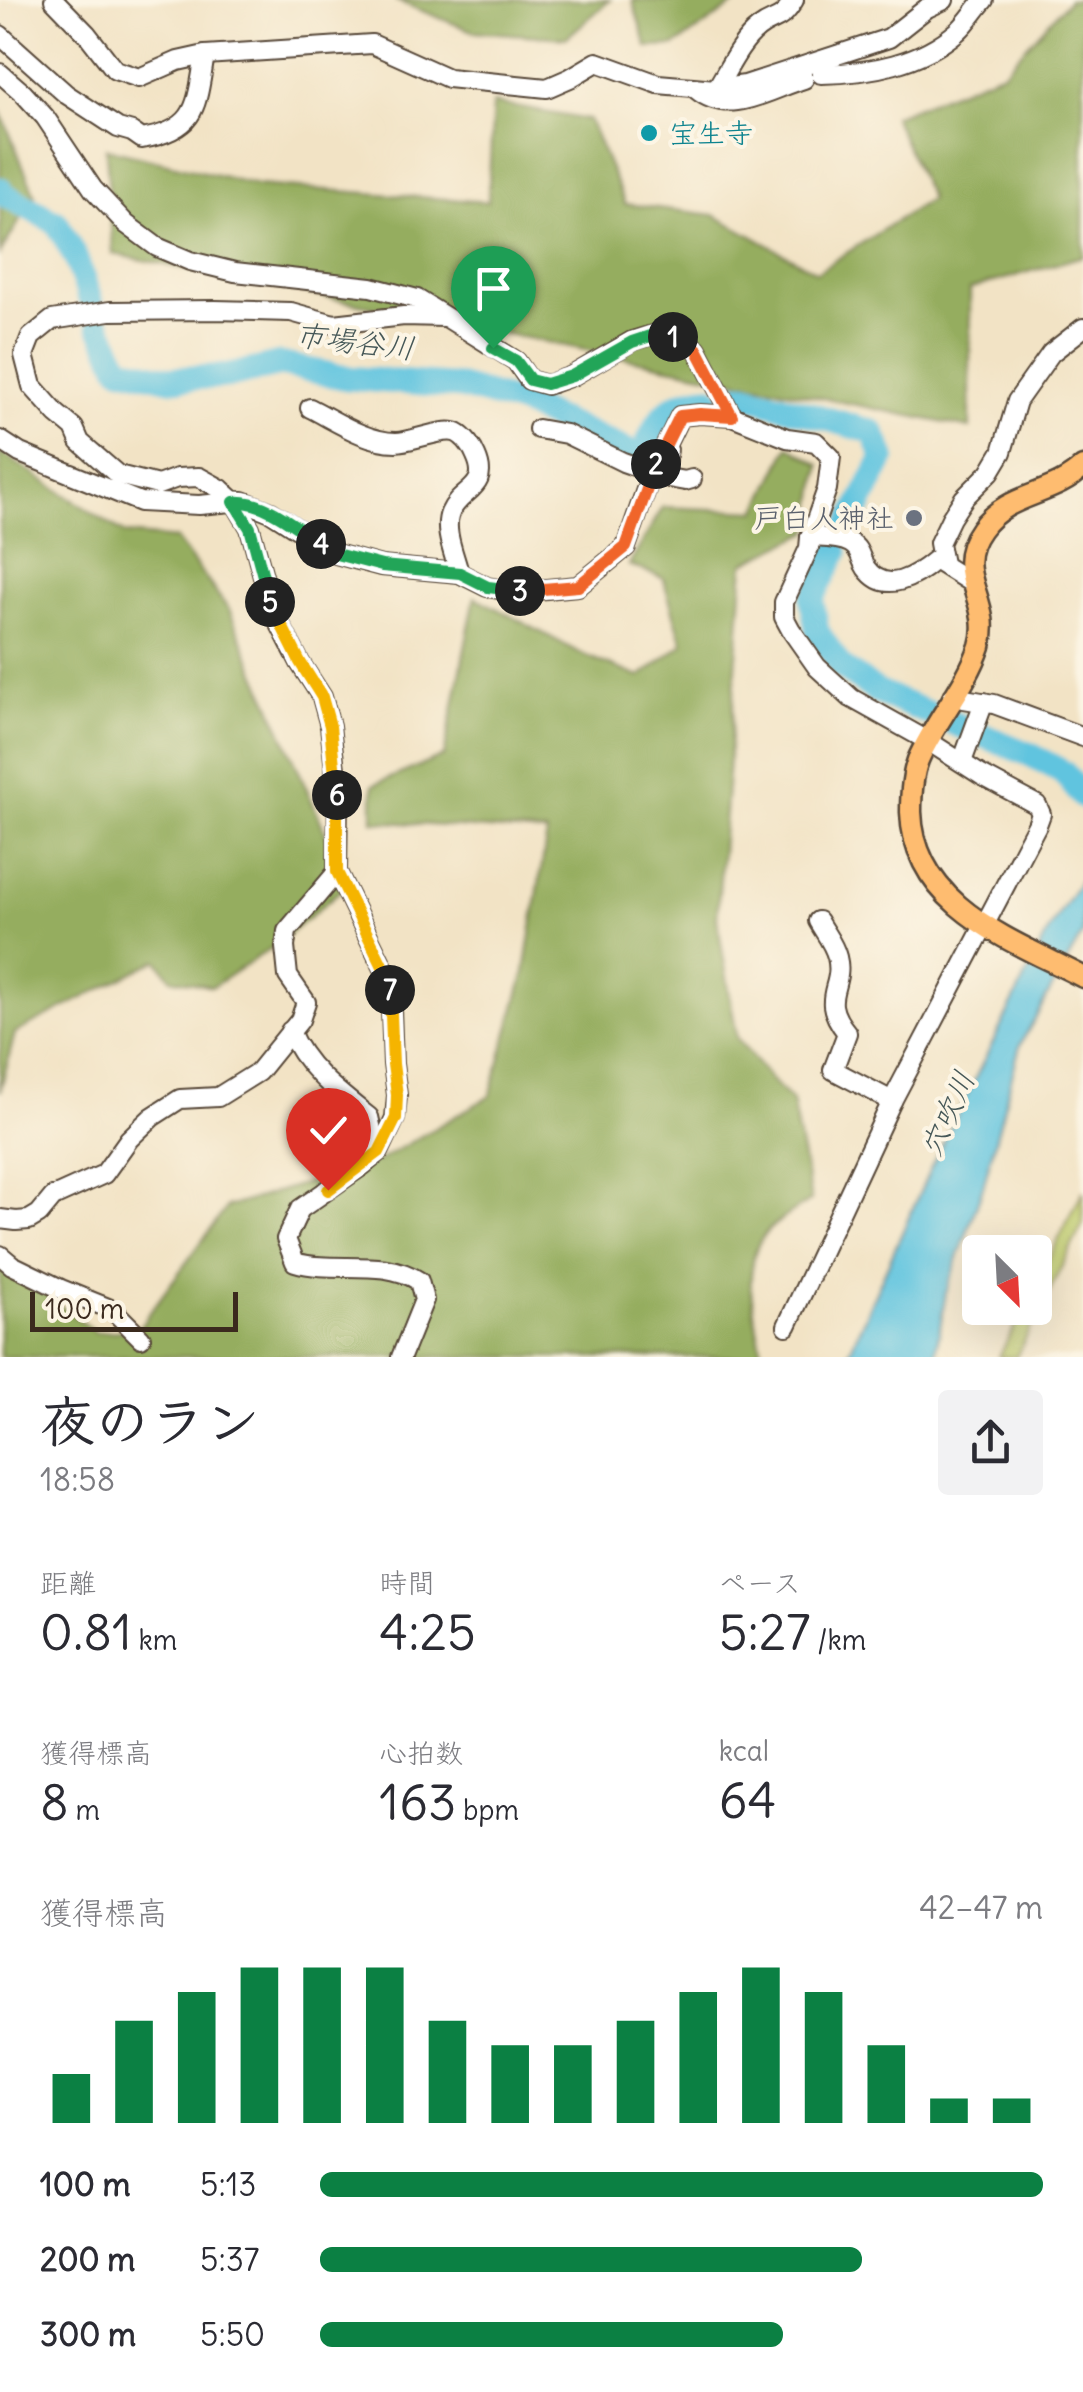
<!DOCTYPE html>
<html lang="ja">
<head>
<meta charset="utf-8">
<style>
  body { margin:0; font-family:Delius,"Klee One",sans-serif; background:#f2f2f3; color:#2b2b33; height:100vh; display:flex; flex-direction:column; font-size:38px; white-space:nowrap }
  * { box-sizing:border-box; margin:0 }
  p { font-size:32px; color:#7c7c81 }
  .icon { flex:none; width:55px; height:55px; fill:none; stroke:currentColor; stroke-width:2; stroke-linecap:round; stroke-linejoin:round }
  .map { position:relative; height:1357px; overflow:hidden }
  .side { display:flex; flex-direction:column; background:#fff; flex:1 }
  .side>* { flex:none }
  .needle { width:65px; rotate:156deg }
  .controls { position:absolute; left:962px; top:1235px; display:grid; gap:20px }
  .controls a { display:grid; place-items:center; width:90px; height:90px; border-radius:10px; background:#fff; box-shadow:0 10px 40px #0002; font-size:50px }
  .scale { position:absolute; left:30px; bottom:25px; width:208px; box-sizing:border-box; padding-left:10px; border:5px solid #3b2a1e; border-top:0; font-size:28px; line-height:35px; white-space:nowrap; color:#3b2a1e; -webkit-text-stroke:8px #fcf5e5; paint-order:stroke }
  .pin { position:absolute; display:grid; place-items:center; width:85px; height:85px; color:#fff; margin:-102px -42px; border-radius:50% 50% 50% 0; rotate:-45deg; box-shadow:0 0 10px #0007 }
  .pin .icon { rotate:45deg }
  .km { position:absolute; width:50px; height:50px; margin:-25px; border-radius:50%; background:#222; color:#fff; font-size:28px; line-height:50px; text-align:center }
  .round { display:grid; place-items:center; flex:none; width:105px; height:105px; border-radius:10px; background:#f2f2f3 }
  .summary { display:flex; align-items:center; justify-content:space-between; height:170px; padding:0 40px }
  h1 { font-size:55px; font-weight:600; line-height:75px }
  .stats { display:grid; grid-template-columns:repeat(3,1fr); gap:15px; height:170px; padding:10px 40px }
  .stats div { display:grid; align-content:center }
  .stats b { font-size:50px; font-weight:600 }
  .stats small { font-size:28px; font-weight:400 }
  .stats p { font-size:28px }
  .chart { height:280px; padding:20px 40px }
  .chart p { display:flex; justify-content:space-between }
  .chart svg { width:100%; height:180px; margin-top:10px; stroke:#0b8043; stroke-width:6 }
  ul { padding:0 40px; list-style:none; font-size:32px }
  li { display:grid; grid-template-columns:160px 120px 1fr; align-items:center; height:75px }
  li i { height:25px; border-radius:12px; background:#0b8043 }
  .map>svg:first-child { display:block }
  .green { fill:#bcc96b; stroke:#7c7a44; stroke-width:2.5 }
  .forest { fill:#95ad5f; stroke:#686c3e; stroke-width:2.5 }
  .water { fill:#61c4df; stroke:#4e777e; stroke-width:2.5 }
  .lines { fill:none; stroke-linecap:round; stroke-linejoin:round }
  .river { stroke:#61c4df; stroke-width:25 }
  .minor-casing { stroke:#564637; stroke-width:22 }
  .major-casing { stroke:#564637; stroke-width:25 }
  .minor { stroke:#fff; stroke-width:18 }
  .major { stroke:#febc70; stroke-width:20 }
  .split-1-casing { stroke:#fff; stroke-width:20 }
  .split-2-casing { stroke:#fff; stroke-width:20 }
  .split-3-casing { stroke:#fff; stroke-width:20 }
  .split-4-casing { stroke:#fff; stroke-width:20 }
  .split-5-casing { stroke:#fff; stroke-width:20 }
  .split-6-casing { stroke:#fff; stroke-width:20 }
  .split-7-casing { stroke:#fff; stroke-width:20 }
  .split-8-casing { stroke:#fff; stroke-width:20 }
  .split-1 { stroke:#22a559; stroke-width:12 }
  .split-2 { stroke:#f0652b; stroke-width:12 }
  .split-3 { stroke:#f0652b; stroke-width:12 }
  .split-4 { stroke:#22a559; stroke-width:12 }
  .split-5 { stroke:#22a559; stroke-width:12 }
  .split-6 { stroke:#f5b400; stroke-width:12 }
  .split-7 { stroke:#f5b400; stroke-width:12 }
  .split-8 { stroke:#f5b400; stroke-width:12 }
  .culture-dot { fill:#0f9aa8; stroke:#fcf5e5; stroke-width:4 }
  .worship-dot { fill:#6b7280; stroke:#fcf5e5; stroke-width:4 }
  .labels { text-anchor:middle; stroke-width:8; stroke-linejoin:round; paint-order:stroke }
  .culture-label { font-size:28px; fill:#0d838f; stroke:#fcf5e5; text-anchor:start }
  .worship-label { font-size:28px; fill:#5b616d; stroke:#fcf5e5; text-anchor:end }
  .water-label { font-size:30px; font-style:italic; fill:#465858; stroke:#fcf5e5 }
</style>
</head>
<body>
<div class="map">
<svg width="1083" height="1357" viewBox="0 0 1083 1357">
  <rect width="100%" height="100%" fill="#fcf5e5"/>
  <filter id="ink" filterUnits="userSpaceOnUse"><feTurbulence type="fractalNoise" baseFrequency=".01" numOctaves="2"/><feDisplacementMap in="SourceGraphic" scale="20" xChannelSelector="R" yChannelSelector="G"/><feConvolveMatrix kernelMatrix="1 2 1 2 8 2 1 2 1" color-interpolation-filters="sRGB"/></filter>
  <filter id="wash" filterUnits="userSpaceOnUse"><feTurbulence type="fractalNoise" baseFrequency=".0048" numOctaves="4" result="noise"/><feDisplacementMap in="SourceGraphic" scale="40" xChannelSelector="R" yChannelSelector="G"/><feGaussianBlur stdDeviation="2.25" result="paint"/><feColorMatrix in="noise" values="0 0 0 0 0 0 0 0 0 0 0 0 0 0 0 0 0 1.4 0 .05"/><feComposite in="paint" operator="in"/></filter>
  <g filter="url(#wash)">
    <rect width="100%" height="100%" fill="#f2e3c5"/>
    <polygon class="green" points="1083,1191 1083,1224 1016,1357 999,1357 1024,1308 1035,1308 1035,1286"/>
    <g class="forest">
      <polygon points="395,0 610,0 566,38 472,31"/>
      <polygon points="632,0 741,0 675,46 647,47"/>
      <polygon points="1069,0 1083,0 1083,256 970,289 970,428 113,254 106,148 257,185 488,202 493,103 589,120 625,204 714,215 817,272 930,199 893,116 1003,72"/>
      <polygon points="0,110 35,195 0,254"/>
      <path d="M789,446l31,19 -11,67 -65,31 -27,355 20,120 33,41 22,22 19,99c-14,10 -34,20 -45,33 -28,32 -10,86 -3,124h-763v-96l95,71 42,-2 90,-123 151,-46 112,-65 35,-124 22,-139 -174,-12v-36l71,-29 31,-159 111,59 54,21 43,-33 -20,-66 -34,-13 34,-58 94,4z"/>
      <polygon points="0,452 125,534 176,539 229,610 348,884 276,945 212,987 171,978 157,960 15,1033 0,1092"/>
    </g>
    <polygon class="water" points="1083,876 1083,933 1020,1045 983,1187 946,1293 935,1357 847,1357 932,1165 1049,930"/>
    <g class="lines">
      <g class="river">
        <polyline points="0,189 3,194 57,223 76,259 91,302"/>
        <path d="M99,325l21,42 50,12 59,-3 51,-12 67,14 114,9 61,17 119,53c16,-35 24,-57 67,-60"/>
        <polyline points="735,396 744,395 873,432 884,457 848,529"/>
        <polyline points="836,552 812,599 817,631 840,666 877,692 1031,755 1063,772 1083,797"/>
      </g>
    </g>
  </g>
  <g filter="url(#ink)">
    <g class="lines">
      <defs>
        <g id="minor">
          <polyline points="54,0 87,34 115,70 139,78 178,61 205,55 372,44 448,78 547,88 570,78 597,62 658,84 716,89 745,85 889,38 927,8 944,0"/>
          <path d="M0,35l66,59 52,34 14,4 10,7c57,-10 54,-34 63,-84"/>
          <polyline points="0,73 23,93 45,117 93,189 126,224 157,247 190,261 235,272 371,287 417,299 516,361 529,380 547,385 572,376 632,341 662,332 697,349 732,416"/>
          <path d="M821,74c49,-1 99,-10 137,-43 10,-9 17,-21 26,-31"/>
          <path d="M716,89c12,-19 24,-46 42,-60 18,-14 22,-5 36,-29"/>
          <path d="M697,90c33,27 71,0 107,-11"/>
          <path d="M310,408c26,13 56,34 86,34 15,0 49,-15 61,-9 8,4 16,15 19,23 15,33 -16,33 -26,57 -7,17 5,43 9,60"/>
          <polyline points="538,429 566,434 623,462 643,469 659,458"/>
          <polyline points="0,440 20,453 140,502 199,505 243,501 271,512 336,554 381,566 459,573 487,587 516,592 578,586 626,547 650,478 680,416 700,414 732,416 787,438 816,442 831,457 827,489 810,537 809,548 784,602 784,617 791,630 817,667 851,698 928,741 981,775 1037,805 1041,814 1037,825 892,1101 787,1326"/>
          <polyline points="668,450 664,468 668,478 685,481 692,479"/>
          <path d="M810,537c12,1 29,0 40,6 11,6 10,16 16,25 20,28 50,8 69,-8l38,24"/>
          <polyline points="943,564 939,543 951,518 964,498 990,472 1002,452 1017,401 1051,353 1083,328"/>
          <polyline points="952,697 994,704 1083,737"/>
          <polyline points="962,762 984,702"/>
          <path d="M818,921c6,11 16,23 19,36 8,32 -20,39 10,76l-14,37 59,31"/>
          <path d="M290,1031c14,36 49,62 79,86l3,13 -2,27"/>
          <polyline points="0,1219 16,1221 29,1220 39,1214 53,1197 104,1174 129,1139 152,1117 180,1099 218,1097 258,1072 300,1020 306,1002 288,976 285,947 287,931 337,872"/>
          <polyline points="0,1255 12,1265 61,1289 113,1310 141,1338"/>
          <path d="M401,1357l23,-57 -5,-19c-37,-24 -84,-7 -124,-19l-9,-23 14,-30 62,-43 17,-14 16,-34 2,-23 -4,-31 -3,-83 -53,-109 1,-77 -8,-69 -8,-29 -22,-34 -28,-54 -22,-81 -16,-27 -13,-12 -22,-12 -22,1 -19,7 -40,-10 -38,-33 -6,-14 -17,-14 -25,-28 -8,-31 7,-18 21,-17 58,-9 105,-1 76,2 43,12 70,-8 40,1"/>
        </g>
        <path id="major" d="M1083,467c-31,30 -75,25 -102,62 -32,44 13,71 -1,117 -13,39 -45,75 -62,114 -6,16 -7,35 -7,52 3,95 101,128 172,165"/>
      </defs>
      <use href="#minor" class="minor-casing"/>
      <use href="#major" class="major-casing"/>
      <use href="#minor" class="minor"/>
      <use href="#major" class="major"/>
    </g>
  </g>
  <g class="lines" filter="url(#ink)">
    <defs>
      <polyline id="split-1" points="493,348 516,361 530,380 546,384 572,376 632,342 662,332 673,337"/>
      <polyline id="split-2" points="656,464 680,416 700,414 732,416 697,349 673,337"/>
      <polyline id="split-3" points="520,591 578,586 626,547 656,464"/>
      <polyline id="split-4" points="321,544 336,554 382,566 460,573 488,587 520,591"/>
      <path id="split-5" d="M270,602l-20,-74 -16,-26c30,-3 63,26 87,42"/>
      <polyline id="split-6" points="270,602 300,662 322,697 330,726 337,795"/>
      <polyline id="split-7" points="337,795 337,872 390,981 390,990"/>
      <polyline id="split-8" points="328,1190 379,1152 396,1118 397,1095 393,1064 390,990"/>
    </defs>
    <use href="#split-1" class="split-1-casing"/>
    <use href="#split-2" class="split-2-casing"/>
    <use href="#split-3" class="split-3-casing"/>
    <use href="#split-4" class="split-4-casing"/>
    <use href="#split-5" class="split-5-casing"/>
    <use href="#split-6" class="split-6-casing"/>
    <use href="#split-7" class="split-7-casing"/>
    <use href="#split-8" class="split-8-casing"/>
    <use href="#split-1" class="split-1"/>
    <use href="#split-2" class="split-2"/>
    <use href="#split-3" class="split-3"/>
    <use href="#split-4" class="split-4"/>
    <use href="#split-5" class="split-5"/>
    <use href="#split-6" class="split-6"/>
    <use href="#split-7" class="split-7"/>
    <use href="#split-8" class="split-8"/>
  </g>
  <circle class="culture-dot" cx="649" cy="133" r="10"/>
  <circle class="worship-dot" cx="914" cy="518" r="10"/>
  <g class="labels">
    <g class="culture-label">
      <text x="669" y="143">宝生寺</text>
    </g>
    <g class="worship-label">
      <text x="894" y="528">戸白人神社</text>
    </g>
    <g class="water-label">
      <text transform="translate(355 342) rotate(7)" y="10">市場谷川</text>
      <text transform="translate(948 1114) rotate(-66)" y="10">穴吹川</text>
    </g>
  </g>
</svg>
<div class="controls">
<a><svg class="needle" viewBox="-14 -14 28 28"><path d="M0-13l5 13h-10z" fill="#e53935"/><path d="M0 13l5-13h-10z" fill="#7c7c81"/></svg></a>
</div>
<div class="scale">100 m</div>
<div class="pin" style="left:493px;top:348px;background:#1e9e55"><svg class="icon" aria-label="arrive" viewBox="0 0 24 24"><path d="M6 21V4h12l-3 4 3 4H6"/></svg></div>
<div class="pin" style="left:328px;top:1190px;background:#d93025"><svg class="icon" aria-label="check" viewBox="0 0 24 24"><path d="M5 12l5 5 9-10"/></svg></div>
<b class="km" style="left:673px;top:337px">1</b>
<b class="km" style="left:656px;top:464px">2</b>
<b class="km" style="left:520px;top:591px">3</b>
<b class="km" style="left:321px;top:544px">4</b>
<b class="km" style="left:270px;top:602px">5</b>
<b class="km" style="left:337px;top:795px">6</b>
<b class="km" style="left:390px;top:990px">7</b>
</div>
<section class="side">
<div class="summary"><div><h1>夜のラン</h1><p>18:58</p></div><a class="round"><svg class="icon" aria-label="share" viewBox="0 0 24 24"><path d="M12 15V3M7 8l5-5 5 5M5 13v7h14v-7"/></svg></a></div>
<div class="stats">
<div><p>距離</p><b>0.81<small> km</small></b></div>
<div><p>時間</p><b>4:25</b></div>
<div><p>ペース</p><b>5:27<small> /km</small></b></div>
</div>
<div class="stats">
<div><p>獲得標高</p><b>8<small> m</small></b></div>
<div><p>心拍数</p><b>163<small> bpm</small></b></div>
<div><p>kcal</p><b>64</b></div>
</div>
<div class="chart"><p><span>獲得標高</span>42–47 m</p>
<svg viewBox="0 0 160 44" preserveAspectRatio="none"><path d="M5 44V32M15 44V19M25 44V12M35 44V6M45 44V6M55 44V6M65 44V19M75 44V25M85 44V25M95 44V19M105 44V12M115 44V6M125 44V12M135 44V25M145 44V38M155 44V38"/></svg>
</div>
<ul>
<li><b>100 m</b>5:13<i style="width:100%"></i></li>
<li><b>200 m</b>5:37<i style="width:75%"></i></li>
<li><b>300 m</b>5:50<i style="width:64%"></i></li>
</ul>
</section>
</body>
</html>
